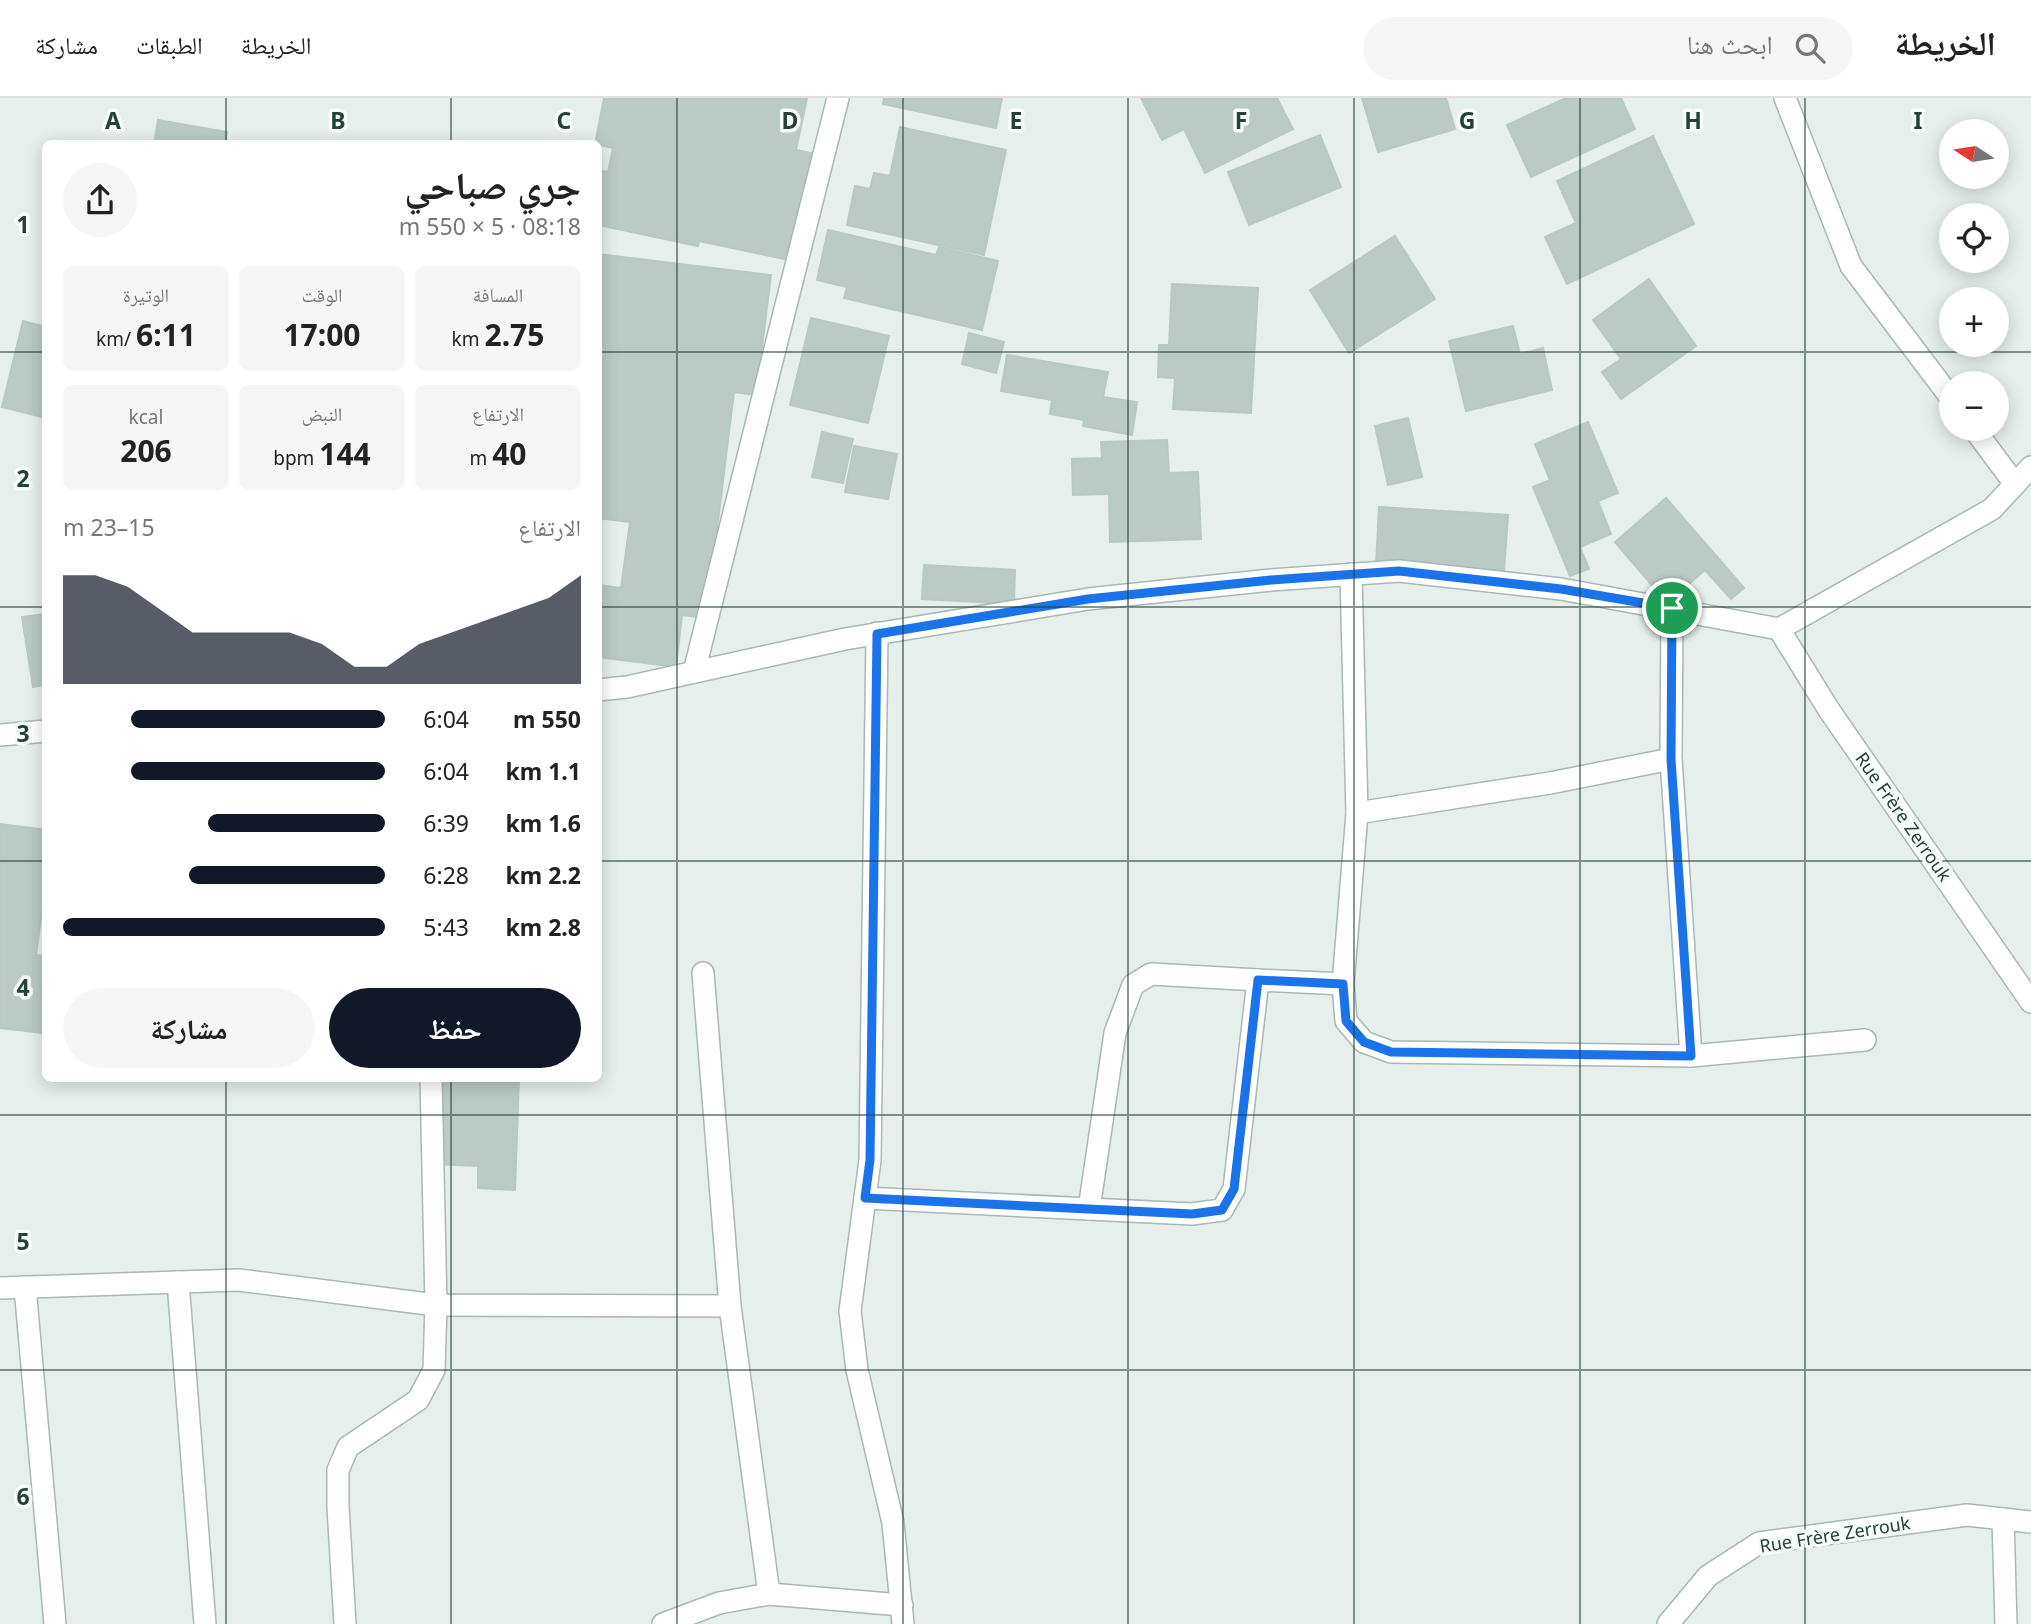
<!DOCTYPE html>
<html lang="ar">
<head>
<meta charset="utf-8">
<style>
  body { margin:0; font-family:"Noto Sans","Noto Naskh Arabic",sans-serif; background:#f6f6f6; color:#222; direction:rtl; height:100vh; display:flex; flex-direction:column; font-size:26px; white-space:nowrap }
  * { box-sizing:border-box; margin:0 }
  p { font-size:23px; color:#767676 }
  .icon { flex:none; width:38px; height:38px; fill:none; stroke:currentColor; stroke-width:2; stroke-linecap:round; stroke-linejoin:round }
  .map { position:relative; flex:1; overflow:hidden; direction:ltr }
  .panel { position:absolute; left:42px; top:42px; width:560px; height:942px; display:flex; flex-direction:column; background:#fff; border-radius:10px; box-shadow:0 4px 18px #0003; direction:rtl }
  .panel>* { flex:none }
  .needle { width:46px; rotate:282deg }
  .fabs { position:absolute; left:1939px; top:21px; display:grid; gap:14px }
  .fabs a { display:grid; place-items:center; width:70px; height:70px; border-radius:50%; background:#fff; box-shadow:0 4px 18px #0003; font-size:35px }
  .pin { position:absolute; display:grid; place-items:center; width:60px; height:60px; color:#fff; margin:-30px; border:4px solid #fff; border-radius:50%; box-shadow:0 2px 7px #0007 }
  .round { display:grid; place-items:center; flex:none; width:74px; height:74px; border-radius:37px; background:#f6f6f6 }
  .headline { display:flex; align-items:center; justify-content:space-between; height:119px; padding:0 21px }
  h1 { font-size:38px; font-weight:700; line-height:52px }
  .stats { display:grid; grid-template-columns:repeat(3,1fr); gap:10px; height:119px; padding:7px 21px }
  .stats div { display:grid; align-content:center; border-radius:10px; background:#f6f6f6; text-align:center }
  .stats b { font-size:30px; font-weight:700 }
  .stats small { font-size:19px; font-weight:400 }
  .stats p { font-size:19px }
  .chart { height:196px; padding:14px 21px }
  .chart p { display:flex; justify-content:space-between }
  .chart svg { width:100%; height:126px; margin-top:7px; fill:#111827; opacity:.7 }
  .button { display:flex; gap:14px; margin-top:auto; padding:14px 21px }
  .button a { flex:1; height:80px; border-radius:42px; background:#111827; color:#fff; font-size:28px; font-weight:700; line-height:80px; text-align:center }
  .button a+a { background:#f6f6f6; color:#222 }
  ul { padding:0 21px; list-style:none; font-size:23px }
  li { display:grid; grid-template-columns:112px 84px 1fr; align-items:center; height:52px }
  li i { height:18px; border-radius:9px; background:#111827 }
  header { display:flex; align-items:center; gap:42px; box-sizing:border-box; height:98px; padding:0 35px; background:#fff; border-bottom:2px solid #e0e0e0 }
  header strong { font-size:33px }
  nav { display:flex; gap:38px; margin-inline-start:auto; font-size:24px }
  .search { width:490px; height:63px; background:#f6f6f6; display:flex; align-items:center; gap:18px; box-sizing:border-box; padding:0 24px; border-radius:38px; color:#767676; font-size:26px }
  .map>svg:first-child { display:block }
  .building { fill:#bbcac4; stroke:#b8c9c2; stroke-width:2 }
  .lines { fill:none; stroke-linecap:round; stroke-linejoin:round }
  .minor-casing { stroke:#a8b8b2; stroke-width:24 }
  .minor { stroke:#fff; stroke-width:21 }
  .route-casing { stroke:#fff; stroke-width:14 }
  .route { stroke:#1a73e8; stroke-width:9 }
  .grid { fill:none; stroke:#24423a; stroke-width:2; stroke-opacity:0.55 }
  .labels { text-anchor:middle; stroke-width:7; stroke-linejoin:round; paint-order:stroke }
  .street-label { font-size:18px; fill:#24423a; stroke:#f7fbf9 }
  .grid-label { font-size:23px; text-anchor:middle; font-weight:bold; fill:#24423a; stroke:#f7fbf9; stroke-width:7; stroke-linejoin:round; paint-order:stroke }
</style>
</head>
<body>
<header>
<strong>الخريطة</strong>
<div class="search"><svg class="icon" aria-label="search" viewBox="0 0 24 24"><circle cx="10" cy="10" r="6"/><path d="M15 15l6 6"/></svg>ابحث هنا</div>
<nav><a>الخريطة</a><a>الطبقات</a><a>مشاركة</a></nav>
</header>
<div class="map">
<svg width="2031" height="1526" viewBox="0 0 2031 1526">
  <rect width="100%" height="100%" fill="#e6efeb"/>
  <g class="building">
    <polygon points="604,0 807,0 796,52 811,55 789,162 699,143 698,148 598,127 598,72 608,74 613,50 595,46"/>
    <polygon points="884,0 1002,0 996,30 883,6"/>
    <polygon points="1141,0 1277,0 1293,31 1205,75 1184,31 1162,42"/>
    <polygon points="1362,0 1446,0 1455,31 1378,54"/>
    <polygon points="1566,0 1621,0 1635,31 1531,79 1507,27"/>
    <polygon points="158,22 227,34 225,46 154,46"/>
    <polygon points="900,29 1006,52 984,157 847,127 855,88 870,91 874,75 890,78"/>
    <polygon points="1320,37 1341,89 1249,127 1228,74"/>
    <polygon points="1653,38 1694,126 1567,186 1545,139 1576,125 1557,83"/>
    <polygon points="828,132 936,157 939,149 998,163 982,232 844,200 847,189 817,182"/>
    <polygon points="1395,138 1435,201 1349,255 1310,192"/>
    <polygon points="598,156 771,177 756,297 734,294 706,520 682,517 676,569 598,559 598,487 621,490 630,424 598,420"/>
    <polygon points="1649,181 1696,248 1621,301 1602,274 1621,261 1593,222"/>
    <polygon points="1172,186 1258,190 1251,315 1173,311 1175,280 1158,279 1159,247 1169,247"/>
    <polygon points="811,220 889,238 868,325 790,307"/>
    <polygon points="23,223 46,229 46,320 2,309"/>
    <polygon points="1513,228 1520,256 1543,250 1552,292 1466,313 1449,243"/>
    <polygon points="969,235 1004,244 996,275 962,266"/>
    <polygon points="1007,257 1108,274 1103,299 1137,304 1132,337 1083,328 1084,322 1050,316 1052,302 1001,293"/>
    <polygon points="1408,320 1422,379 1388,387 1375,328"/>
    <polygon points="1588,324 1618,395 1598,403 1611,436 1580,449 1589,471 1570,478 1533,389 1550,382 1535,346"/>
    <polygon points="822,334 853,341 843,385 812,379"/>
    <polygon points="1167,342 1169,375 1198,374 1201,441 1110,444 1109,396 1073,397 1072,361 1102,360 1101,344"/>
    <polygon points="854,348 897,356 888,401 845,394"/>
    <polygon points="1666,400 1744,490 1731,501 1705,472 1667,505 1615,444"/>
    <polygon points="1379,409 1508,417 1504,474 1376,467"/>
    <polygon points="924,467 1015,472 1014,506 922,501"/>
    <polygon points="46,516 46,587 33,589 22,519"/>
    <polygon points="0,726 46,732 46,784 36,857 46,858 46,912 42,935 0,930"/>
    <polygon points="440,980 519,980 515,1092 478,1090 478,1068 437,1066"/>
  </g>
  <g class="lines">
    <defs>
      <g id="minor">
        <polyline points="1785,0 1851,168 1951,300"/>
        <polyline points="1974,331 2015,386"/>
        <polyline points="1779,531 1829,612 2031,904"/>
        <polyline points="877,535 870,1062 850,1213 857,1272 893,1425 903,1526"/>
        <polyline points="694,574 838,0"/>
        <polyline points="598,592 627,589 845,541 1088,501 1271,482 1399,473 1561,491 1779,531 1992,411 2031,369"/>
        <polyline points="0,637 46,633"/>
        <polyline points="1671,661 1691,958 1865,942"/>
        <polyline points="1357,715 1550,685 1671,661 1672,510"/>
        <polyline points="703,875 730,1208 769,1496"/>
        <polyline points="1343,886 1346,923 1364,944 1391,954 1691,958"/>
        <polyline points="865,1100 1192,1116 1222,1112 1234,1091 1258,882 1343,886 1357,715 1351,476"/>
        <polyline points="1089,1111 1115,935 1133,887 1151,876 1258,882"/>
        <polyline points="178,1184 205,1526"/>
        <polyline points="25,1189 55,1526"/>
        <polyline points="0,1190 239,1182 436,1207 730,1208"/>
        <polyline points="2003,1421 2006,1526"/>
        <polyline points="345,1526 338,1409 338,1372 348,1349 418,1302 434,1272 436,1207 431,980"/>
        <polyline points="663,1526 719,1505 769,1496 902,1507"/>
        <polyline points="1668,1526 1708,1478 1759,1445 1967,1417 2031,1424"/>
      </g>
    </defs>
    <use href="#minor" class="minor-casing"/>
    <use href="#minor" class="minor"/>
  </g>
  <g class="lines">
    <defs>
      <polygon id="route" points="1399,473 1561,491 1672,510 1671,661 1691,958 1391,954 1364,944 1346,923 1343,886 1258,882 1234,1091 1222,1112 1192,1116 865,1100 870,1062 877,536 1088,501 1271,482"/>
    </defs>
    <use href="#route" class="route-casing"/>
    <use href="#route" class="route"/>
  </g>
  <path class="grid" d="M226,0v46M451,0v46M677,0v1526M903,0v1526M1128,0v1526M1354,0v1526M1580,0v1526M1805,0v1526M0,254h46M598,254h1433M0,509h46M598,509h1433M0,763h46M598,763h1433M226,980v546M451,980v546M0,1017h2031M0,1272h2031"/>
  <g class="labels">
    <g class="street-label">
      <text transform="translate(1903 719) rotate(55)" y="6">Rue Frère Zerrouk</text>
      <text transform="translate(1835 1437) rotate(-9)" y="6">Rue Frère Zerrouk</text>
    </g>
  </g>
  <g class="grid-label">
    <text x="113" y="31">A</text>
    <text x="338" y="31">B</text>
    <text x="564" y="31">C</text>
    <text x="790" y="31">D</text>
    <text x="1016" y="31">E</text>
    <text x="1241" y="31">F</text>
    <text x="1467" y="31">G</text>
    <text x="1693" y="31">H</text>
    <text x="1918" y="31">I</text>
    <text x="23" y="135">1</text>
    <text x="23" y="389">2</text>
    <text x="23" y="644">3</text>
    <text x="23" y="898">4</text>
    <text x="23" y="1152">5</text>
    <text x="23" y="1407">6</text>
  </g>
</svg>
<div class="fabs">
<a><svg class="needle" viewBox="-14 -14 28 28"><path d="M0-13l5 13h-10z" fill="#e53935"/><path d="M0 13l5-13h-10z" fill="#767676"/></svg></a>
<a><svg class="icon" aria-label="locate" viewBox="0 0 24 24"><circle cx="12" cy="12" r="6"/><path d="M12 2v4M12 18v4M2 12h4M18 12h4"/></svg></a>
<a>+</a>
<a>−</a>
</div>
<div class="pin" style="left:1672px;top:510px;background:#1e9e55"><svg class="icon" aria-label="arrive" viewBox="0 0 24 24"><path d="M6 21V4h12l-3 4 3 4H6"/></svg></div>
<section class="panel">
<div class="headline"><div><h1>جري صباحي</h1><p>08:18 · 5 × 550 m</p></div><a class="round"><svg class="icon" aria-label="share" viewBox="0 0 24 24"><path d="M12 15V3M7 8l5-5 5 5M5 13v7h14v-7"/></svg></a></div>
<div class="stats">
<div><p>المسافة</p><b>2.75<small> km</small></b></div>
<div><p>الوقت</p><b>17:00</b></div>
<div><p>الوتيرة</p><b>6:11<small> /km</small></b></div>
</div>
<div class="stats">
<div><p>الارتفاع</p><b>40<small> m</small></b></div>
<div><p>النبض</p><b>144<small> bpm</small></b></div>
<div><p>kcal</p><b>206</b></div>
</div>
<div class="chart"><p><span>الارتفاع</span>15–23 m</p>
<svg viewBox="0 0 160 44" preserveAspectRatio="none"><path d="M0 44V6L10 6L20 10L30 18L40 26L50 26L60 26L70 26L80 30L90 38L100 38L110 30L120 26L130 22L140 18L150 14L160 6V44z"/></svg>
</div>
<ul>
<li><b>550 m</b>6:04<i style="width:79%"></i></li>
<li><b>1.1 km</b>6:04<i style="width:79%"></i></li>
<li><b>1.6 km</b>6:39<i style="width:55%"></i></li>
<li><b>2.2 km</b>6:28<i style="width:61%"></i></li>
<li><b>2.8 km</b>5:43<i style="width:100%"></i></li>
</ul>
<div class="button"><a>حفظ</a><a>مشاركة</a></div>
</section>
</div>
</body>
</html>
